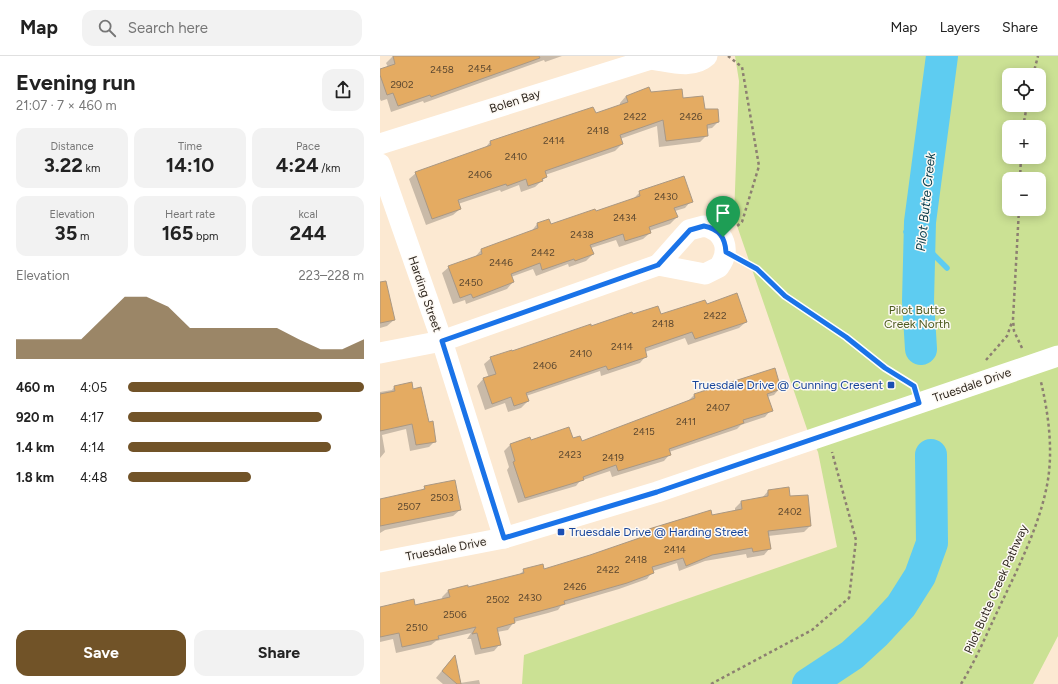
<!DOCTYPE html>
<html lang="en">
<head>
<meta charset="utf-8">
<style>
  body { margin:0; font-family:Figtree,sans-serif; background:#f2f2f2; color:#222; height:100vh; display:flex; flex-direction:column; font-size:15px; white-space:nowrap }
  * { box-sizing:border-box; margin:0 }
  p { font-size:13px; color:#767676 }
  .icon { flex:none; width:22px; height:22px; fill:none; stroke:currentColor; stroke-width:2; stroke-linecap:round; stroke-linejoin:round }
  .map { position:relative; flex:1; overflow:hidden }
  .panel { display:flex; flex-direction:column; background:#fff; width:380px }
  .panel>* { flex:none }
  .controls { position:absolute; left:622px; top:12px; display:grid; gap:8px }
  .controls a { display:grid; place-items:center; width:44px; height:44px; border-radius:8px; background:#fff; box-shadow:0 2px 10px #0003; font-size:20px }
  .pin { position:absolute; display:grid; place-items:center; width:34px; height:34px; color:#fff; margin:-41px -17px; border-radius:50% 50% 50% 0; rotate:-45deg; box-shadow:0 0 4px #0007 }
  .pin .icon { rotate:45deg }
  .round { display:grid; place-items:center; flex:none; width:42px; height:42px; border-radius:12px; background:#f2f2f2 }
  .summary { display:flex; align-items:center; justify-content:space-between; height:68px; padding:0 16px }
  h1 { font-size:22px; font-weight:700; line-height:30px }
  .metrics { display:grid; grid-template-columns:repeat(3,1fr); gap:6px; height:68px; padding:4px 16px }
  .metrics div { display:grid; align-content:center; border-radius:10px; background:#f2f2f2; text-align:center }
  .metrics b { font-size:20px; font-weight:700 }
  .metrics small { font-size:11px; font-weight:400 }
  .metrics p { font-size:11px }
  .chart { height:112px; padding:8px 16px }
  .chart p { display:flex; justify-content:space-between }
  .chart svg { width:100%; height:72px; margin-top:4px; fill:#715328; opacity:.7 }
  .button { display:flex; gap:8px; margin-top:auto; padding:8px 16px }
  .button a { flex:1; height:46px; border-radius:12px; background:#715328; color:#fff; font-size:16px; font-weight:700; line-height:46px; text-align:center }
  .button a+a { background:#f2f2f2; color:#222 }
  ul { padding:0 16px; list-style:none; font-size:13px }
  li { display:grid; grid-template-columns:64px 48px 1fr; align-items:center; height:30px }
  li i { height:10px; border-radius:5px; background:#715328 }
  header { display:flex; align-items:center; gap:24px; box-sizing:border-box; height:56px; padding:0 20px; background:#fff; border-bottom:1px solid #e0e0e0 }
  header strong { font-size:19px }
  nav { display:flex; gap:22px; margin-inline-start:auto; font-size:14px }
  .search { width:280px; height:36px; background:#f2f2f2; display:flex; align-items:center; gap:10px; box-sizing:border-box; padding:0 14px; border-radius:12px; color:#767676; font-size:15px }
  main { display:flex; flex:1; min-height:0 }
  .map>svg:first-child { display:block }
  .green { fill:#cbe194; fill-rule:evenodd }
  .shadow { fill:#0003 }
  .lines { fill:none; stroke-linecap:round; stroke-linejoin:round }
  .stream { stroke:#5eccf1; stroke-width:5.5 }
  .river { stroke:#5eccf1; stroke-width:32 }
  .building { fill:#e4ab62; stroke:#aa9883 }
  .path { stroke:#8c7f71; stroke-width:2.5; stroke-dasharray:3 3; stroke-linecap:butt }
  .minor { stroke:#fff; stroke-width:21 }
  .route-casing { stroke:#fff; stroke-width:8 }
  .route { stroke:#1a73e8; stroke-width:5 }
  .transit-dot { fill:#1a4fb4; stroke:#fdf9f4; stroke-width:1.5 }
  .labels { text-anchor:middle; stroke-width:3; stroke-linejoin:round; paint-order:stroke }
  .number-label { font-size:10px; fill:#5c4830 }
  .street-label { font-size:12px; fill:#2f271f; stroke:#fdf9f4 }
  .park-label { font-size:12px; fill:#4d5b20; stroke:#fdf9f4 }
  .transit-label { font-size:12px; fill:#164399; stroke:#fdf9f4; text-anchor:end }
  .water-label { font-size:13px; font-style:italic; fill:#043847; stroke:#fdf9f4 }
</style>
</head>
<body>
<header>
<strong>Map</strong>
<div class="search"><svg class="icon" aria-label="search" viewBox="0 0 24 24"><circle cx="10" cy="10" r="6"/><path d="M15 15l6 6"/></svg>Search here</div>
<nav><a>Map</a><a>Layers</a><a>Share</a></nav>
</header>
<main>
<section class="panel">
<div class="summary"><div><h1>Evening run</h1><p>21:07 · 7 × 460 m</p></div><a class="round"><svg class="icon" aria-label="share" viewBox="0 0 24 24"><path d="M12 15V3M7 8l5-5 5 5M5 13v7h14v-7"/></svg></a></div>
<div class="metrics">
<div><p>Distance</p><b>3.22<small> km</small></b></div>
<div><p>Time</p><b>14:10</b></div>
<div><p>Pace</p><b>4:24<small> /km</small></b></div>
</div>
<div class="metrics">
<div><p>Elevation</p><b>35<small> m</small></b></div>
<div><p>Heart rate</p><b>165<small> bpm</small></b></div>
<div><p>kcal</p><b>244</b></div>
</div>
<div class="chart"><p><span>Elevation</span>223–228 m</p>
<svg viewBox="0 0 160 44" preserveAspectRatio="none"><path d="M0 44V32L10 32L20 32L30 32L40 19L50 6L60 6L70 12L80 25L90 25L100 25L110 25L120 25L130 32L140 38L150 38L160 32V44z"/></svg>
</div>
<ul>
<li><b>460 m</b>4:05<i style="width:100%"></i></li>
<li><b>920 m</b>4:17<i style="width:82%"></i></li>
<li><b>1.4 km</b>4:14<i style="width:86%"></i></li>
<li><b>1.8 km</b>4:48<i style="width:52%"></i></li>
</ul>
<div class="button"><a>Save</a><a>Share</a></div>
</section>
<div class="map">
<svg width="678" height="628" viewBox="0 0 678 628">
  <rect width="100%" height="100%" fill="#fce9d2"/>
  <path class="green" d="M355,0h323v580l-25,48h-511l2,-29 313,-108 -19,-95 -11,-23 -73,-212 5,-136zM629,19h30v30h-30zM629,71h30v30h-30zM629,123h30v30h-30z"/>
  <g class="shadow">
    <polygon points="13,0 182,0 165,6 164,4 44,47 43,45 11,56 7,43 1,45 0,43 0,14 8,11 6,7"/>
    <polygon points="269,33 270,38 302,43 324,54 338,66 332,72 326,73 327,79 320,86 279,91 277,70 240,83 242,88 235,95 165,119 166,121 155,131 141,136 139,129 121,136 120,134 78,148 80,153 73,159 46,169 29,123 36,117 105,92 110,86 134,78 215,59 240,50 240,47 246,40"/>
    <polygon points="260,136 311,145 305,152 295,155 297,161 290,168 269,175 270,177 263,183 239,191 236,184 211,192 213,198 206,205 189,211 188,208 156,220 153,213 131,221 133,226 127,233 86,248 85,244 73,248 62,217 69,211 95,201 101,194 151,176 157,168 169,164 171,170 215,156 253,143"/>
    <polygon points="0,233 14,264 7,270 0,272"/>
    <polygon points="326,249 366,266 359,272 308,289 305,282 265,296 266,300 260,307 221,320 220,315 146,340 148,345 141,352 128,356 125,347 105,354 97,330 103,323 109,322 104,308 111,302 252,259 280,259"/>
    <polygon points="14,331 33,334 55,385 49,391 30,395 26,373 2,379 5,396 0,402 0,336 12,334"/>
    <polygon points="400,332 394,339 387,341 391,354 385,361 361,369 357,373 289,396 290,398 284,405 232,421 230,415 200,425 196,430 138,447 127,414 129,411 124,395 130,389 149,382 150,385 192,383 202,386 308,345 314,339"/>
    <polygon points="45,431 80,454 73,460 5,474 0,477 0,444 42,434"/>
    <polygon points="388,435 409,442 430,470 424,476 388,480 390,492 384,499 367,502 366,498 325,505 299,515 297,507 273,515 267,523 239,533 181,550 178,554 168,557 134,566 128,574 117,576 120,588 114,595 95,599 91,583 87,583 91,577 56,585 51,589 16,597 13,583 0,586 0,552 35,551 63,544 62,541 68,535 87,532 138,520 144,514 163,514 210,500 264,482 263,480 270,473 298,464 330,455 332,460 355,455 355,452 361,446 382,442"/>
    <polygon points="69,606 80,627 99,624 100,628 63,628 56,622"/>
  </g>
  <g class="lines">
    <g class="stream">
      <polyline points="526,176 534,172 540,166"/>
      <polyline points="539,177 551,196 567,212"/>
    </g>
    <g class="river">
      <polyline points="541,293 538,245 540,166 562,0"/>
      <polyline points="428,628 472,599 496,577 521,550 540,520 552,487 551,399"/>
    </g>
  </g>
  <g class="building">
    <polygon points="13,0 159,0 160,2 51,41 50,39 18,50 13,37 7,39 0,19 0,13 15,8"/>
    <polygon points="269,31 271,36 302,33 303,42 323,40 325,53 338,53 339,66 327,69 328,80 286,85 283,64 240,79 243,88 165,115 167,121 162,123 163,125 148,130 146,123 127,130 126,128 78,144 81,153 52,163 35,116 111,89 110,85 134,77 213,51 216,57 248,46 246,40"/>
    <polygon points="304,120 313,146 294,152 298,161 269,171 271,177 245,185 243,178 210,189 214,198 195,205 194,203 162,214 160,207 131,218 134,226 93,242 91,238 80,242 68,210 102,198 101,193 158,172 157,167 169,163 171,168 215,153 216,155 260,140 259,135"/>
    <polygon points="6,225 15,264 0,267 0,226"/>
    <polygon points="357,237 367,266 315,283 312,276 265,292 267,301 228,314 226,310 146,337 149,345 134,350 131,341 112,348 103,322 116,318 110,301 132,294 132,295 211,268 211,270 252,256 253,258 278,250 281,258 325,244 327,248"/>
    <polygon points="395,312 401,333 387,338 393,355 363,364 364,367 289,393 291,399 238,415 236,409 203,421 204,424 145,442 133,406 135,405 130,388 150,381 151,384 189,371 193,382 200,380 202,385 315,342 314,338"/>
    <polygon points="32,326 33,333 41,331 49,366 53,365 56,386 36,389 32,368 0,375 0,338 15,335 14,330"/>
    <polygon points="75,424 81,454 0,470 0,443 45,433 44,430"/>
    <polygon points="409,431 410,440 428,439 431,470 388,475 391,493 373,496 372,492 332,499 306,510 303,502 272,511 274,517 247,527 184,545 185,548 175,551 134,562 135,567 117,572 121,589 101,593 97,577 92,578 96,571 58,580 59,583 22,591 19,577 0,581 0,551 34,543 35,549 70,541 68,534 88,529 88,531 144,517 143,513 163,508 164,513 210,499 271,478 269,473 331,454 332,459 362,453 361,445 388,440 388,434"/>
    <polygon points="75,599 81,628 77,628 62,615"/>
  </g>
  <g class="lines">
    <g class="path">
      <polyline points="348,0 362,11 379,110 362,166 356,171"/>
      <polyline points="653,19 658,0"/>
      <polyline points="643,71 647,49"/>
      <polyline points="640,123 641,101"/>
      <polyline points="639,153 633,263 634,275 642,292"/>
      <polyline points="363,205 377,213 405,240 466,281 505,312 532,329"/>
      <polyline points="606,304 627,280 632,266"/>
      <polyline points="331,628 432,574 469,542 476,484 452,396"/>
      <path d="M581,628c15,-24 26,-51 38,-76 18,-38 38,-77 47,-118 8,-35 3,-74 -5,-108"/>
    </g>
    <g class="minor">
      <path d="M272,0l-1,3c17,2 41,11 56,-3"/>
      <polyline points="0,88 271,3"/>
      <polyline points="0,108 62,285 124,482"/>
      <path d="M324,170c21,5 27,24 15,41l-14,7 -47,-9 31,-35z"/>
      <polyline points="0,297 62,285 278,209"/>
      <polyline points="0,506 124,482 277,436 678,300"/>
    </g>
  </g>
  <g class="lines">
    <defs>
      <path id="route" d="M324,170c15,3 21,11 22,26l31,17 28,27 61,41 39,31 29,18 5,17 -262,89 -153,46 -62,-197 216,-76 32,-35z"/>
    </defs>
    <use href="#route" class="route-casing"/>
    <use href="#route" class="route"/>
  </g>
  <g class="transit-dot">
    <rect x="507" y="325" width="8" height="8" rx="2"/>
    <rect x="177" y="472" width="8" height="8" rx="2"/>
  </g>
  <g class="labels">
    <g class="number-label">
      <text x="100" y="16">2454</text>
      <text x="62" y="17">2458</text>
      <text x="22" y="32">2902</text>
      <text x="255" y="64">2422</text>
      <text x="311" y="64">2426</text>
      <text x="218" y="78">2418</text>
      <text x="174" y="88">2414</text>
      <text x="136" y="104">2410</text>
      <text x="100" y="122">2406</text>
      <text x="286" y="144">2430</text>
      <text x="245" y="165">2434</text>
      <text x="202" y="182">2438</text>
      <text x="163" y="200">2442</text>
      <text x="121" y="210">2446</text>
      <text x="91" y="230">2450</text>
      <text x="335" y="263">2422</text>
      <text x="283" y="271">2418</text>
      <text x="242" y="294">2414</text>
      <text x="201" y="301">2410</text>
      <text x="165" y="313">2406</text>
      <text x="338" y="355">2407</text>
      <text x="306" y="369">2411</text>
      <text x="264" y="379">2415</text>
      <text x="190" y="402">2423</text>
      <text x="233" y="405">2419</text>
      <text x="62" y="445">2503</text>
      <text x="29" y="454">2507</text>
      <text x="410" y="459">2402</text>
      <text x="295" y="497">2414</text>
      <text x="256" y="507">2418</text>
      <text x="228" y="517">2422</text>
      <text x="195" y="534">2426</text>
      <text x="150" y="545">2430</text>
      <text x="118" y="547">2502</text>
      <text x="75" y="562">2506</text>
      <text x="37" y="575">2510</text>
    </g>
    <g class="street-label">
      <text transform="translate(135 45) rotate(-18)" y="4">Bolen Bay</text>
      <text transform="translate(45 238) rotate(71)" y="4">Harding Street</text>
      <text transform="translate(592 329) rotate(-19)" y="4">Truesdale Drive</text>
      <text transform="translate(66 493) rotate(-11)" y="4">Truesdale Drive</text>
      <text transform="translate(616 533) rotate(-66)" y="4">Pilot Butte Creek Pathway</text>
    </g>
    <g class="park-label">
      <text x="537" y="258">Pilot Butte<tspan x="537" dy="14">Creek North</tspan></text>
    </g>
    <g class="transit-label">
      <text x="503" y="333">Truesdale Drive @ Cunning Cresent</text>
      <text x="189" y="480" text-anchor="start">Truesdale Drive @ Harding Street</text>
    </g>
    <g class="water-label">
      <text transform="translate(545 146) rotate(-84)" y="5">Pilot Butte Creek</text>
    </g>
  </g>
</svg>
<div class="controls">
<a><svg class="icon" aria-label="locate" viewBox="0 0 24 24"><circle cx="12" cy="12" r="6"/><path d="M12 2v4M12 18v4M2 12h4M18 12h4"/></svg></a>
<a>+</a>
<a>−</a>
</div>
<div class="pin" style="left:343px;top:181px;background:#1e9e55"><svg class="icon" aria-label="arrive" viewBox="0 0 24 24"><path d="M6 21V4h12l-3 4 3 4H6"/></svg></div>
</div>
</main>
</body>
</html>
